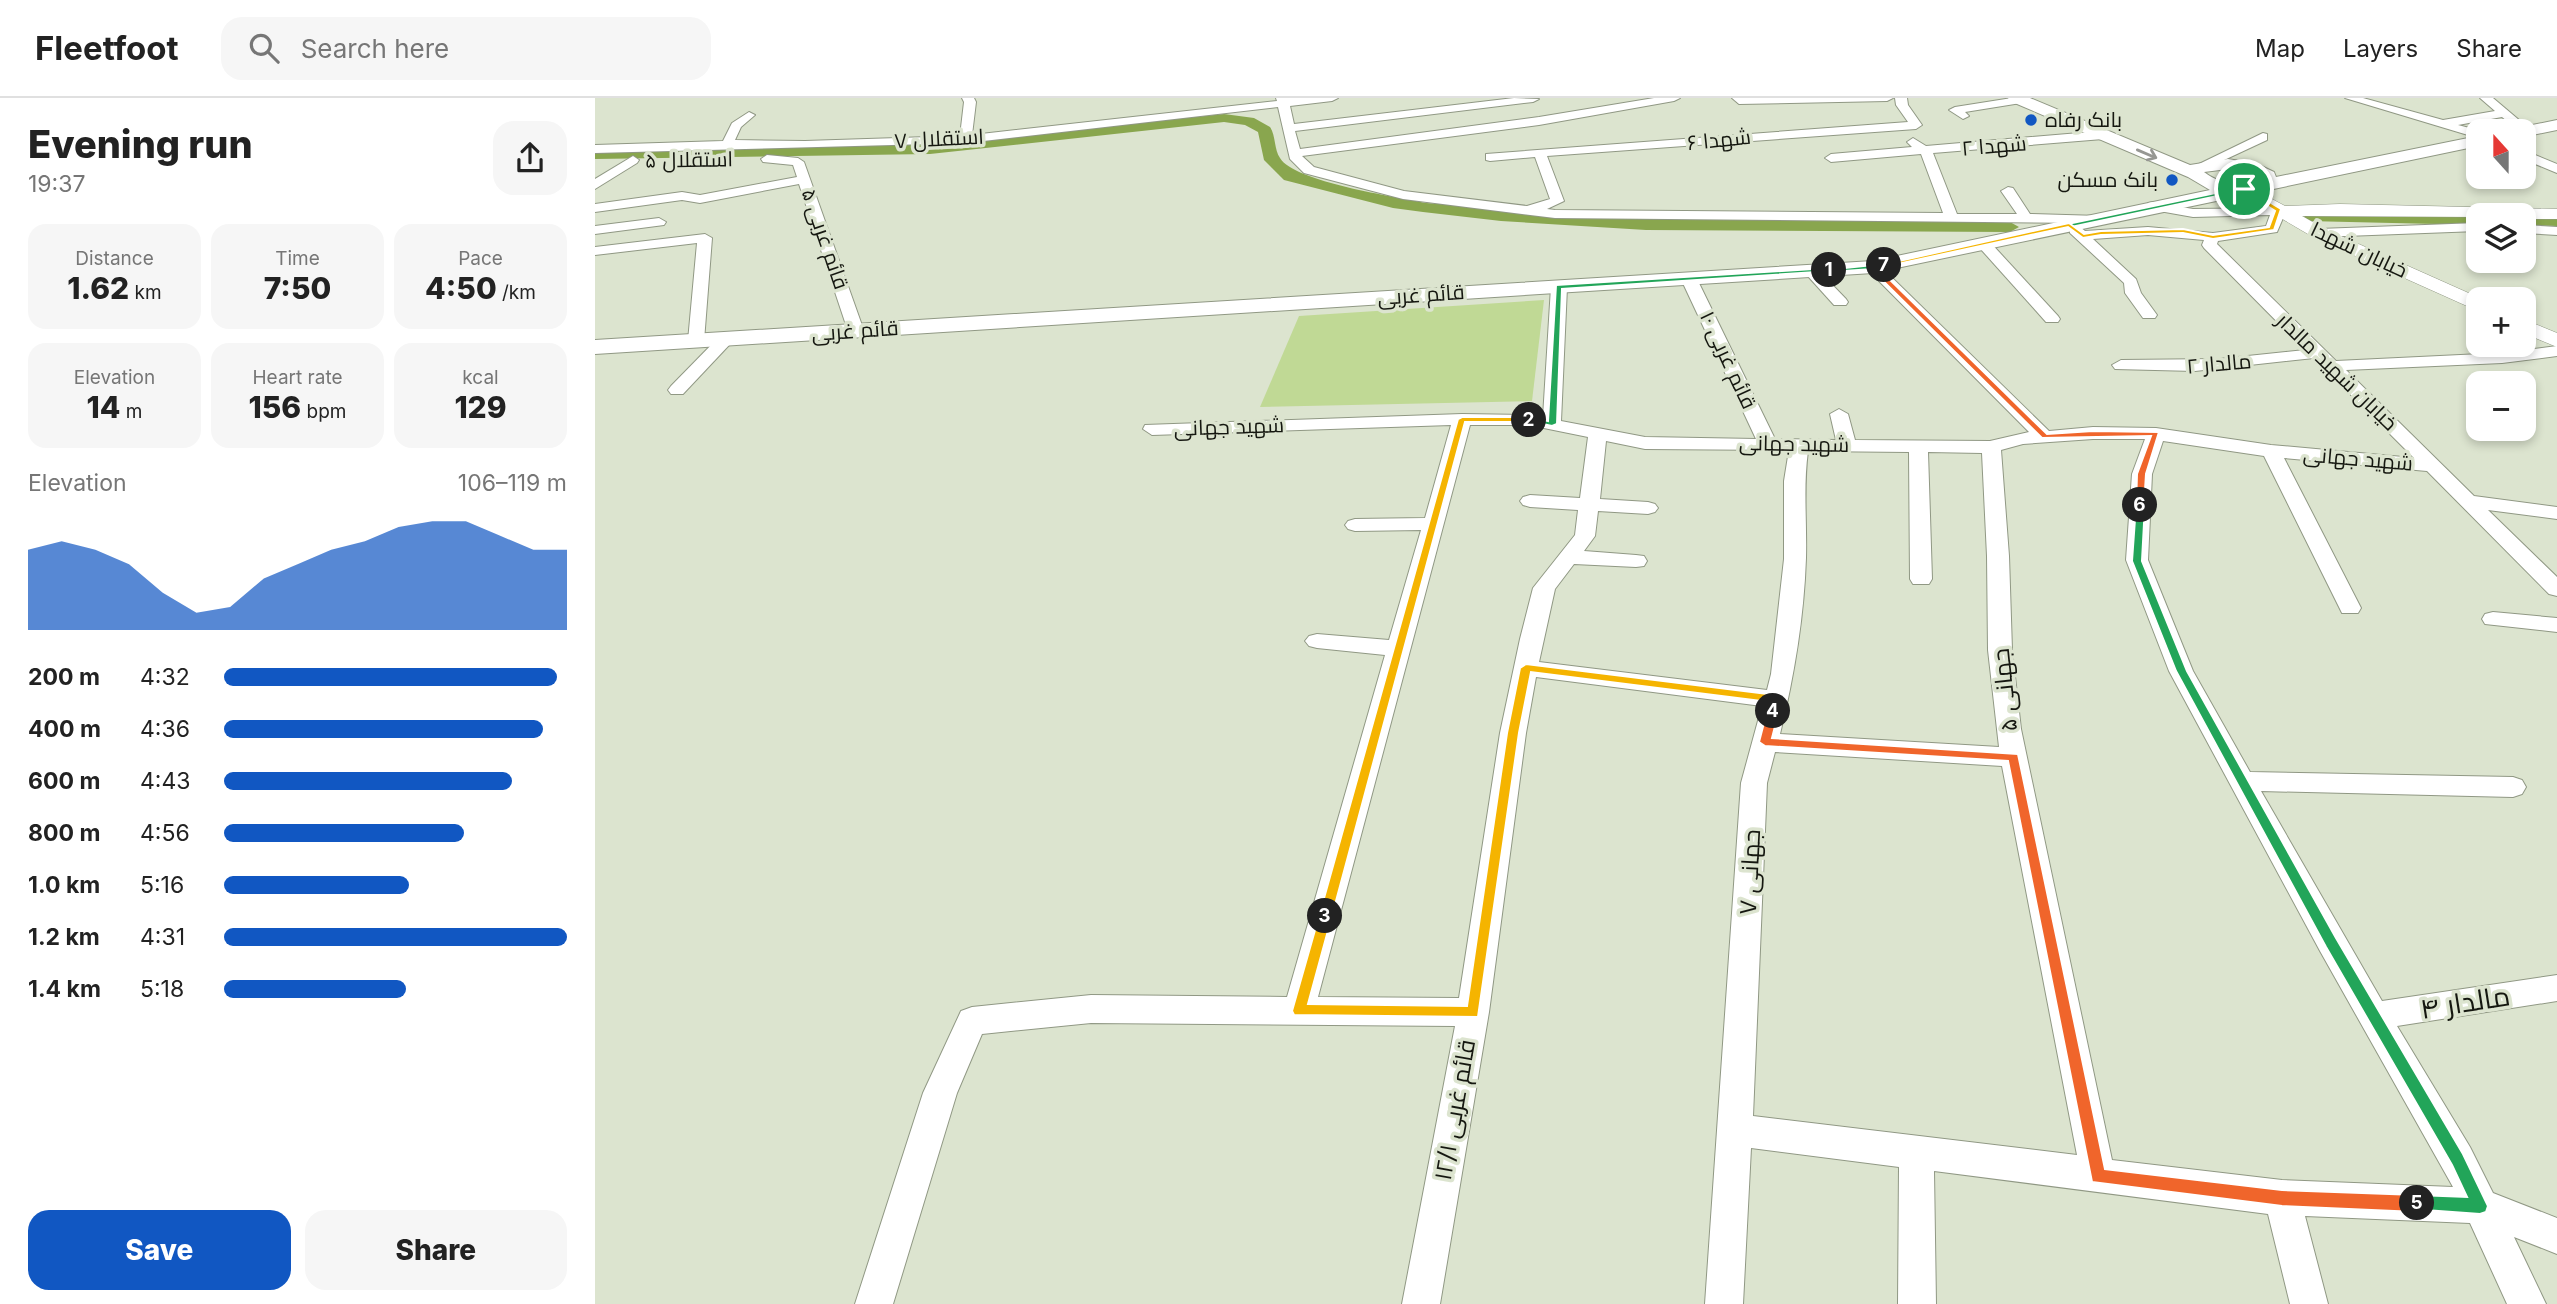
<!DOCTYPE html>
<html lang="en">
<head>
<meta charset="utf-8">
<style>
  body { margin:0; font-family:Inter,Cairo,sans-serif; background:#f6f6f6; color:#222; height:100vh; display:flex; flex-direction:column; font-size:26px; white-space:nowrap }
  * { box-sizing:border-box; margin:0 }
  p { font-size:23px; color:#767676 }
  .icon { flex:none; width:38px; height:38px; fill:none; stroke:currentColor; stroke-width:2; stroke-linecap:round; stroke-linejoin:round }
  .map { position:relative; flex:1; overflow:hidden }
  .drawer { display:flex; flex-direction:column; background:#fff; width:595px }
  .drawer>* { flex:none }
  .needle { width:46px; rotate:339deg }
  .buttons { position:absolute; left:1871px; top:21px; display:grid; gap:14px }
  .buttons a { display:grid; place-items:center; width:70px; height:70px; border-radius:14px; background:#fff; box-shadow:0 4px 10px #0003; font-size:35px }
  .pin { position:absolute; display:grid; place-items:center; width:60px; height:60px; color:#fff; margin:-30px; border:4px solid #fff; border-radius:50%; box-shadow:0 2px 7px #0007 }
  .km { position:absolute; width:35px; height:35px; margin:-18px; border-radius:50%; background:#222; color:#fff; font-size:19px; line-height:35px; text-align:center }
  .round { display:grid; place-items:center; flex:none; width:74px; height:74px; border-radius:21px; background:#f6f6f6 }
  .headline { display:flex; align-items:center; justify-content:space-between; height:119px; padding:0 28px }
  h1 { font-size:38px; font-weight:800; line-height:52px }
  .stats { display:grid; grid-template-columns:repeat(3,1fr); gap:10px; height:119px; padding:7px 28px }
  .stats div { display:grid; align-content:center; border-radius:18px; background:#f6f6f6; text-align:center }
  .stats b { font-size:30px; font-weight:800 }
  .stats small { font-size:19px; font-weight:400 }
  .stats p { font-size:19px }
  .chart { height:196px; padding:14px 28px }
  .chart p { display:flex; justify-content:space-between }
  .chart svg { width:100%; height:126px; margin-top:7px; fill:#1157c2; opacity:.7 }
  .cta { display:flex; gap:14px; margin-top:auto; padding:14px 28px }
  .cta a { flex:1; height:80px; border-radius:21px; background:#1157c2; color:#fff; font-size:28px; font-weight:800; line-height:80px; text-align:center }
  .cta a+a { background:#f6f6f6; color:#222 }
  ul { padding:0 28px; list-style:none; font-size:23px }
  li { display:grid; grid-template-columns:112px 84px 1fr; align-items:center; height:52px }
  li i { height:18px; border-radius:9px; background:#1157c2 }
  header { display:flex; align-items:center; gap:42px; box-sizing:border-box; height:98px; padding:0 35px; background:#fff; border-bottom:2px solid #e0e0e0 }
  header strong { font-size:33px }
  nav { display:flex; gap:38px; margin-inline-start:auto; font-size:24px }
  .search { width:490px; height:63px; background:#f6f6f6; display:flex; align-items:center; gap:18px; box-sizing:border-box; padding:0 24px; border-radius:21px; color:#767676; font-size:26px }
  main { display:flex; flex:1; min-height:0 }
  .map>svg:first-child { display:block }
  .green { fill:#c0d995 }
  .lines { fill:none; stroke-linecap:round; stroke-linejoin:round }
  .canal { fill:#89a64e; fill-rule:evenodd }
  .minor-casing { stroke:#909884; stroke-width:2 }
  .tertiary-casing { stroke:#909884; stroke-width:1 }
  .secondary-casing { stroke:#909884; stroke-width:2 }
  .minor { fill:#fff; fill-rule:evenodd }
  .tertiary { fill:#fff; fill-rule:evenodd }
  .secondary { fill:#fff; fill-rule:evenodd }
  .oneway { stroke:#969793 }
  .split-1 { fill:#22a559; stroke:#fff; stroke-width:2 }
  .split-2 { fill:#22a559; stroke:#fff; stroke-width:2 }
  .split-3 { fill:#f5b400; stroke:#fff; stroke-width:2 }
  .split-4 { fill:#f5b400; stroke:#fff; stroke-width:2 }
  .split-5 { fill:#f0652b; stroke:#fff; stroke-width:2 }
  .split-6 { fill:#22a559; stroke:#fff; stroke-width:2 }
  .split-7 { fill:#f0652b; stroke:#fff; stroke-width:2 }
  .split-8 { fill:#f5b400; stroke:#fff; stroke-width:2 }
  .poi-dot { fill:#1157c2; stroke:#dce4cf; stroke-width:2.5 }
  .labels { text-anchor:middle; stroke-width:7; stroke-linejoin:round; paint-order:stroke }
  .far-poi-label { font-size:21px; fill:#151710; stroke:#dce4cf; text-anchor:start }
  .far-street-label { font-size:21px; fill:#151710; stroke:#dce4cf }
  .street-label { font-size:24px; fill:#151710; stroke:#dce4cf }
  .near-street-label { font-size:28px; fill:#151710; stroke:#dce4cf }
</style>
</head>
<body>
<header>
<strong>Fleetfoot</strong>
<div class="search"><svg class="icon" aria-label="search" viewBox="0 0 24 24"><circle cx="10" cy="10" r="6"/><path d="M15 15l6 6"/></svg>Search here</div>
<nav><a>Map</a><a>Layers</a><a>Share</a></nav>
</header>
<main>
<section class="drawer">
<div class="headline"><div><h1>Evening run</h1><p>19:37</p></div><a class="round"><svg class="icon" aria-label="share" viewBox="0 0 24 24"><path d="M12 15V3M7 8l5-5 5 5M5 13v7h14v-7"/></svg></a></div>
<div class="stats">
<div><p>Distance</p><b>1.62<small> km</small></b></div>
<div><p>Time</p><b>7:50</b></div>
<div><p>Pace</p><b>4:50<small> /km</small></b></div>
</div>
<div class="stats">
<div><p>Elevation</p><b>14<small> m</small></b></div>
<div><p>Heart rate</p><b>156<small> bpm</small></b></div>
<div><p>kcal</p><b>129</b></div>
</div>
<div class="chart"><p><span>Elevation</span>106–119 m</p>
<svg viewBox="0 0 160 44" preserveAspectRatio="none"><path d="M0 44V16L10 13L20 16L30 21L40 31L50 38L60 36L70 26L80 21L90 16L100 13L110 8L120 6L130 6L140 11L150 16L160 16V44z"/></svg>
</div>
<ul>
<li><b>200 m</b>4:32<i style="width:97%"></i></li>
<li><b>400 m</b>4:36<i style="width:93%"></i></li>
<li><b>600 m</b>4:43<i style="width:84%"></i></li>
<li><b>800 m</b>4:56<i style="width:70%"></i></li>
<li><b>1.0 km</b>5:16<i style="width:54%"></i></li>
<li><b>1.2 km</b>4:31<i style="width:100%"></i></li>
<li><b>1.4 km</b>5:18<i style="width:53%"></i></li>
</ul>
<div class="cta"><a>Save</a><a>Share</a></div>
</section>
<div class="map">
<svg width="1962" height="1206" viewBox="0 0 1962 1206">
  <rect width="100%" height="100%" fill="#dce4cf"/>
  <polygon class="green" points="949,202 937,303 665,309 704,218"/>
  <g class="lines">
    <g class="canal">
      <path d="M629,16l30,4 16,9c6,9 4,23 10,31 14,24 117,39 146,45l220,16 364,3 9,5 -9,5 -364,-2 -145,-9 -78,-9 -30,-4 -109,-28 -20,-20 -6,-28 -13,-7 -21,-3 -294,32 -335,5v-10l335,-5z"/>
      <polygon points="1718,114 1883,117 1885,117 1883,117 1883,127 1712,123 1709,119 1712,115"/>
      <polygon points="1926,117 1928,117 1962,118 1962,128 1928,127 1928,117"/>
    </g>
    <defs>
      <g id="minor">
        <polygon points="367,0 379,0 381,4 377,37 682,3 681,0 743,0 737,3 695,8 699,26 919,0 944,1 938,4 700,33 705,51 944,19 1059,0 1085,0 1079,3 944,27 707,58 719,69 809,93 932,108 955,101 940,59 895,63 891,62 891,56 1313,24 1301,7 1300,0 1312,0 1313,7 1327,27 1321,31 952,58 969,103 952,111 960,112 1348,115 1326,56 1236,64 1230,60 1236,56 1317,49 1312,44 1318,40 1331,48 1508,33 1514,37 1508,41 1338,55 1362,116 1422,116 1406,93 1413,89 1418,90 1435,116 1505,118 1505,124 1500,125 960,120 808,101 709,75 695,61 683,9 371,45 0,55 0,47 128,43 137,25 154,14 160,17 146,29 140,42 210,43 365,38 369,4"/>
        <polygon points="1137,0 1298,0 1292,3 1144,6"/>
        <polygon points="1417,0 1432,2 1426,5 1370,14 1374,18 1368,21 1354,12 1360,9"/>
        <polygon points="1750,0 1768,0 1848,22 1900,13 1885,0 1898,0 1937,33 1928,36 1928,33 1924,33 1907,19 1863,27 1886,33 1883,33 1883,40"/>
        <polygon points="1668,35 1672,36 1672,42 1612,70 1604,70 1602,67"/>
        <polygon points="1928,52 1962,66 1962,75 1928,61"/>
        <polygon points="172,57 203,60 209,64 269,233 267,236 255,236 253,233 204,86 105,105 87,102 0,114 0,106 87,94 105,97 202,79 198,67 168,64 166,61"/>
        <polygon points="38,58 44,62 42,65 0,91 0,81"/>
        <path d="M1558,104l40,7 91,-1 2,3 -9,21 -59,9 -1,3 119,117 166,-8 55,-7v10l-55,7 -156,7 128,126 83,11v12l-69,-9 69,67v19l-8,-2 -122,-123 -143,-13 77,150 -3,5h-16l-78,-157 -101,-15 -11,33 -4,86 45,111 57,101 263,5 9,3 4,7 -4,7 -9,3 -252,-6 121,210 175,-26v26l-160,25 73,121 23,46 64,25v36l-43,-17 32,67h-39l-37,-81 -165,-7 23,88h-38l-22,-90 -334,-43 2,133h-38l1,-137 -148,-19 -8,156h-38l36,-521 21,-77 -226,-29 -10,56 -37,279 -49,292h-38l53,-278 -364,-3 -109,11 -25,59 -64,211h-38l68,-211 38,-82 11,-4 119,-12 196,2 98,-342 -68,-7 -8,-2 -4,-5 4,-5 8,-2 72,6 32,-110 -66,1 -7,-2 -3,-4 3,-4 7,-2 70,-1 26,-93 -299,10 -9,-6 2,-4 317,-11 67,1 14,2 8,-130 8,-5 8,5 -6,134 84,16 111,2 -75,-160 8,-5 8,5 78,160 61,1 -6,-26 9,-5 9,5 7,26 135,1 39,-9 -161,-162 -2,-3 2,-3h10l171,167 44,-4 63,1 115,17 143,13 -100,-100 -119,13 -80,-2 -3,-4 9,-5 98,-1 86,-9 -101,-102 -2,-3 2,-5 -56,-5 -55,4 43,40 5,14 16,22 -2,3h-12l-18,-25 -1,-10 -54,-50v-6h10l5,4 63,-4 65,6 53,-7 4,-11 -77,2 -45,-8v-6zM875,327h59l59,12 -8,61 -50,-3 -7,2 -3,4 3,4 7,2 48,3 -3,25 -42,53 -13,51 -20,94 -41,265 -141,-1zM1498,341h52l-13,35 -6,86 43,111 151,280 133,236 -171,-7 -170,-20 -91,-431 -9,-79 -3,-94 -8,-106 22,-6zM1011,343l39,8 144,1 -5,31v78l-13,115 -4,16 -228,-28 16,-73 19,-25 62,3 8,-1 3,-5 -3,-5 -8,-1 -52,-4 11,-15 3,-25 50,3 7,-2 3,-4 -3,-4 -7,-2 -48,-3zM1213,353l101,1 1,127 3,5h16l3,-5 -4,-127 54,1 5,103 1,94 11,97 -219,-13c14,-57 24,-116 26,-176 1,-36 -3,-71 2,-107zM1180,654l227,14 75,389 -324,-39 14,-333z"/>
        <polygon points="64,120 71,124 69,127 0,136 0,128"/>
        <polygon points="1883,125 1883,133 1724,139 1717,135 1724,131"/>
        <polygon points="1928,127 1962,129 1962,137 1928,135"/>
        <polygon points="110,136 117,140 109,243 101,248 93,243 102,145 0,157 0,149"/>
        <polygon points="1388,141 1393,142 1463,218 1465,221 1463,224 1451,224 1383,148 1381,145 1383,142"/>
        <polygon points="1216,169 1221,170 1251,201 1253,204 1251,207 1239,207 1211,176 1209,173"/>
        <polygon points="131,236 139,241 137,244 88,296 76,296 73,292 76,288 125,238"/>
        <polygon points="1898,514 1962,520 1962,534 1890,526 1887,521 1890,516"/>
      </g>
      <g id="tertiary">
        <polygon points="1649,86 1690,108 1745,106 1962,111 1962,121 1928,121 1928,117 1883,117 1883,119 1707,118 1730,131 1887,201 1883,201 1883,213 1718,139 1643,95 1641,91 1643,87"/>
        <polygon points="1928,221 1962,235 1962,249 1928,235"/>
      </g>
      <g id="secondary">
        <path d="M1413,0h22l160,67 38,-6 29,5 17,8 2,5 202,-41v10l-605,127 -1278,81v-14l1278,-79 337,-71 -22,-13 -178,-76zM1633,71l18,4 13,8c-19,5 -40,3 -55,-9z"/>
        <polygon points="1962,22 1962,32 1928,39 1928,33 1920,33 1922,30"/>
      </g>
    </defs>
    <use href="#minor" class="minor-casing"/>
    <use href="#tertiary" class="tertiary-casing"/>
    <use href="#secondary" class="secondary-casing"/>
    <use href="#minor" class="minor"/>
    <use href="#tertiary" class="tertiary"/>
    <use href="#secondary" class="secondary"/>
  </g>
  <defs><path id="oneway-shaft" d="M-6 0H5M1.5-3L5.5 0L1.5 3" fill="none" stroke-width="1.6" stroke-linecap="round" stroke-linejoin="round" transform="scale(1.75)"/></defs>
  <use class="oneway" href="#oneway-shaft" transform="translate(1552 56) rotate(23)"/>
  <polygon class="split-1" points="1649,89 1651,92 1278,171 1234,174 1231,172 1278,167"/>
  <polygon class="split-2" points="1234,170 1237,173 967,191 962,326 957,328 929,322 934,319 953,323 961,187"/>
  <polygon class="split-3" points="934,319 937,324 870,324 737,818 735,821 726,821 724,818 863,321 867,319"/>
  <polygon class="split-4" points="931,566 1181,597 1187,601 1184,613 1178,617 1172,613 1175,604 936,574 924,635 883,919 699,917 697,913 724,818 730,812 737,818 713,906 872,908 912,635 925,570"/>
  <polygon class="split-5" points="1178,609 1184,613 1177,640 1423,656 1510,1071 1687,1092 1822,1097 1828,1100 1831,1105 1828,1111 1822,1114 1687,1108 1497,1084 1413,663 1170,648 1164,644 1172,613"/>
  <polygon class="split-6" points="1545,405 1550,407 1547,463 1592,573 1741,840 1868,1056 1893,1108 1891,1114 1885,1116 1816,1111 1814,1105 1816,1100 1822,1097 1872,1099 1857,1067 1731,849 1581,573 1537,463 1541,407"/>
  <polygon class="split-7" points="1291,165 1291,168 1283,170 1452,336 1498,333 1564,334 1551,376 1549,409 1541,407 1542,376 1556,338 1447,340 1274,169"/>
  <polygon class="split-8" points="1647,90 1651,90 1686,111 1679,132 1618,141 1588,135 1506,137 1488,140 1473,129 1289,169 1286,167 1474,125 1489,136 1506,133 1588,131 1618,137 1674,129 1680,113 1647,92"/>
  <g class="poi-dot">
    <circle cx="1436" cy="22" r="7"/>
    <circle cx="1577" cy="82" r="7"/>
  </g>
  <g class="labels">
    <g class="far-poi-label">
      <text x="1450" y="29">بانک رفاه</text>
      <text x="1563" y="89" text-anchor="end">بانک مسکن</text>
    </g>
    <g class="far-street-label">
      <text transform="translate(344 41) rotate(-3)" y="7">استقلال ۷</text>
      <text transform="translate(1124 42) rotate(-6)" y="7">شهدا ۶</text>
      <text transform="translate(1399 48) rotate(-5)" y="7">شهدا ۲</text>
      <text transform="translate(94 62) rotate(-1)" y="7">استقلال ۵</text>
      <text transform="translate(230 141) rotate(71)" y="7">قائم غربی ۵</text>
      <text transform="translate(1764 152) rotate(25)" y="7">خیابان شهدا</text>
      <text transform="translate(826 197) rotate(-4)" y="7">قائم غربی</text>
      <text transform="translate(260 233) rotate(-4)" y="7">قائم غربی</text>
      <text transform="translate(1133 262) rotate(65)" y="7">قائم غربی ۱۰</text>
      <text transform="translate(1624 266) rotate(-5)" y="7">مالدار ۲</text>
      <text transform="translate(1742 274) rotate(44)" y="7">خیابان شهید مالدار</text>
      <text transform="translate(634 329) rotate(-2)" y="7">شهید جهانی</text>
      <text transform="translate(1199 346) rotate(1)" y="7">شهید جهانی</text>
      <text transform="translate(1763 361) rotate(5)" y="7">شهید جهانی</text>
    </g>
    <g class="street-label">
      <text transform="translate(1410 592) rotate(-96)" y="8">جهانی ۵</text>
      <text transform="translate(1155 774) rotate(-87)" y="8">جهانی ۷</text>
      <text transform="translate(860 1012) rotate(-80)" y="8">قائم غربی ۱۲/۱</text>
    </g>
    <g class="near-street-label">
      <text transform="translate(1870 904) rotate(-9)" y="10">مالدار ۴</text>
    </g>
  </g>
</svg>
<div class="buttons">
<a><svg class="needle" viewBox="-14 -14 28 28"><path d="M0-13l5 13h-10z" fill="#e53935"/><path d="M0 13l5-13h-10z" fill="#767676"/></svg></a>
<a><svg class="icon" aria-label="layers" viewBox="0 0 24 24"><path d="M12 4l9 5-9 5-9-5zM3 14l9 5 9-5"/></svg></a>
<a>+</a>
<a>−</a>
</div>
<div class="pin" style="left:1649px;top:91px;background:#1e9e55"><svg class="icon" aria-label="arrive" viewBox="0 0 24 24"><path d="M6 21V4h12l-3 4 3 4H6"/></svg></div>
<b class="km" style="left:1234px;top:172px">1</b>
<b class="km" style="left:934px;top:322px">2</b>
<b class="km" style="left:730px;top:818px">3</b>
<b class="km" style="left:1178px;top:613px">4</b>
<b class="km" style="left:1822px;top:1105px">5</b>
<b class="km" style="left:1545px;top:407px">6</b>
<b class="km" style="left:1289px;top:167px">7</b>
</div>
</main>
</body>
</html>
